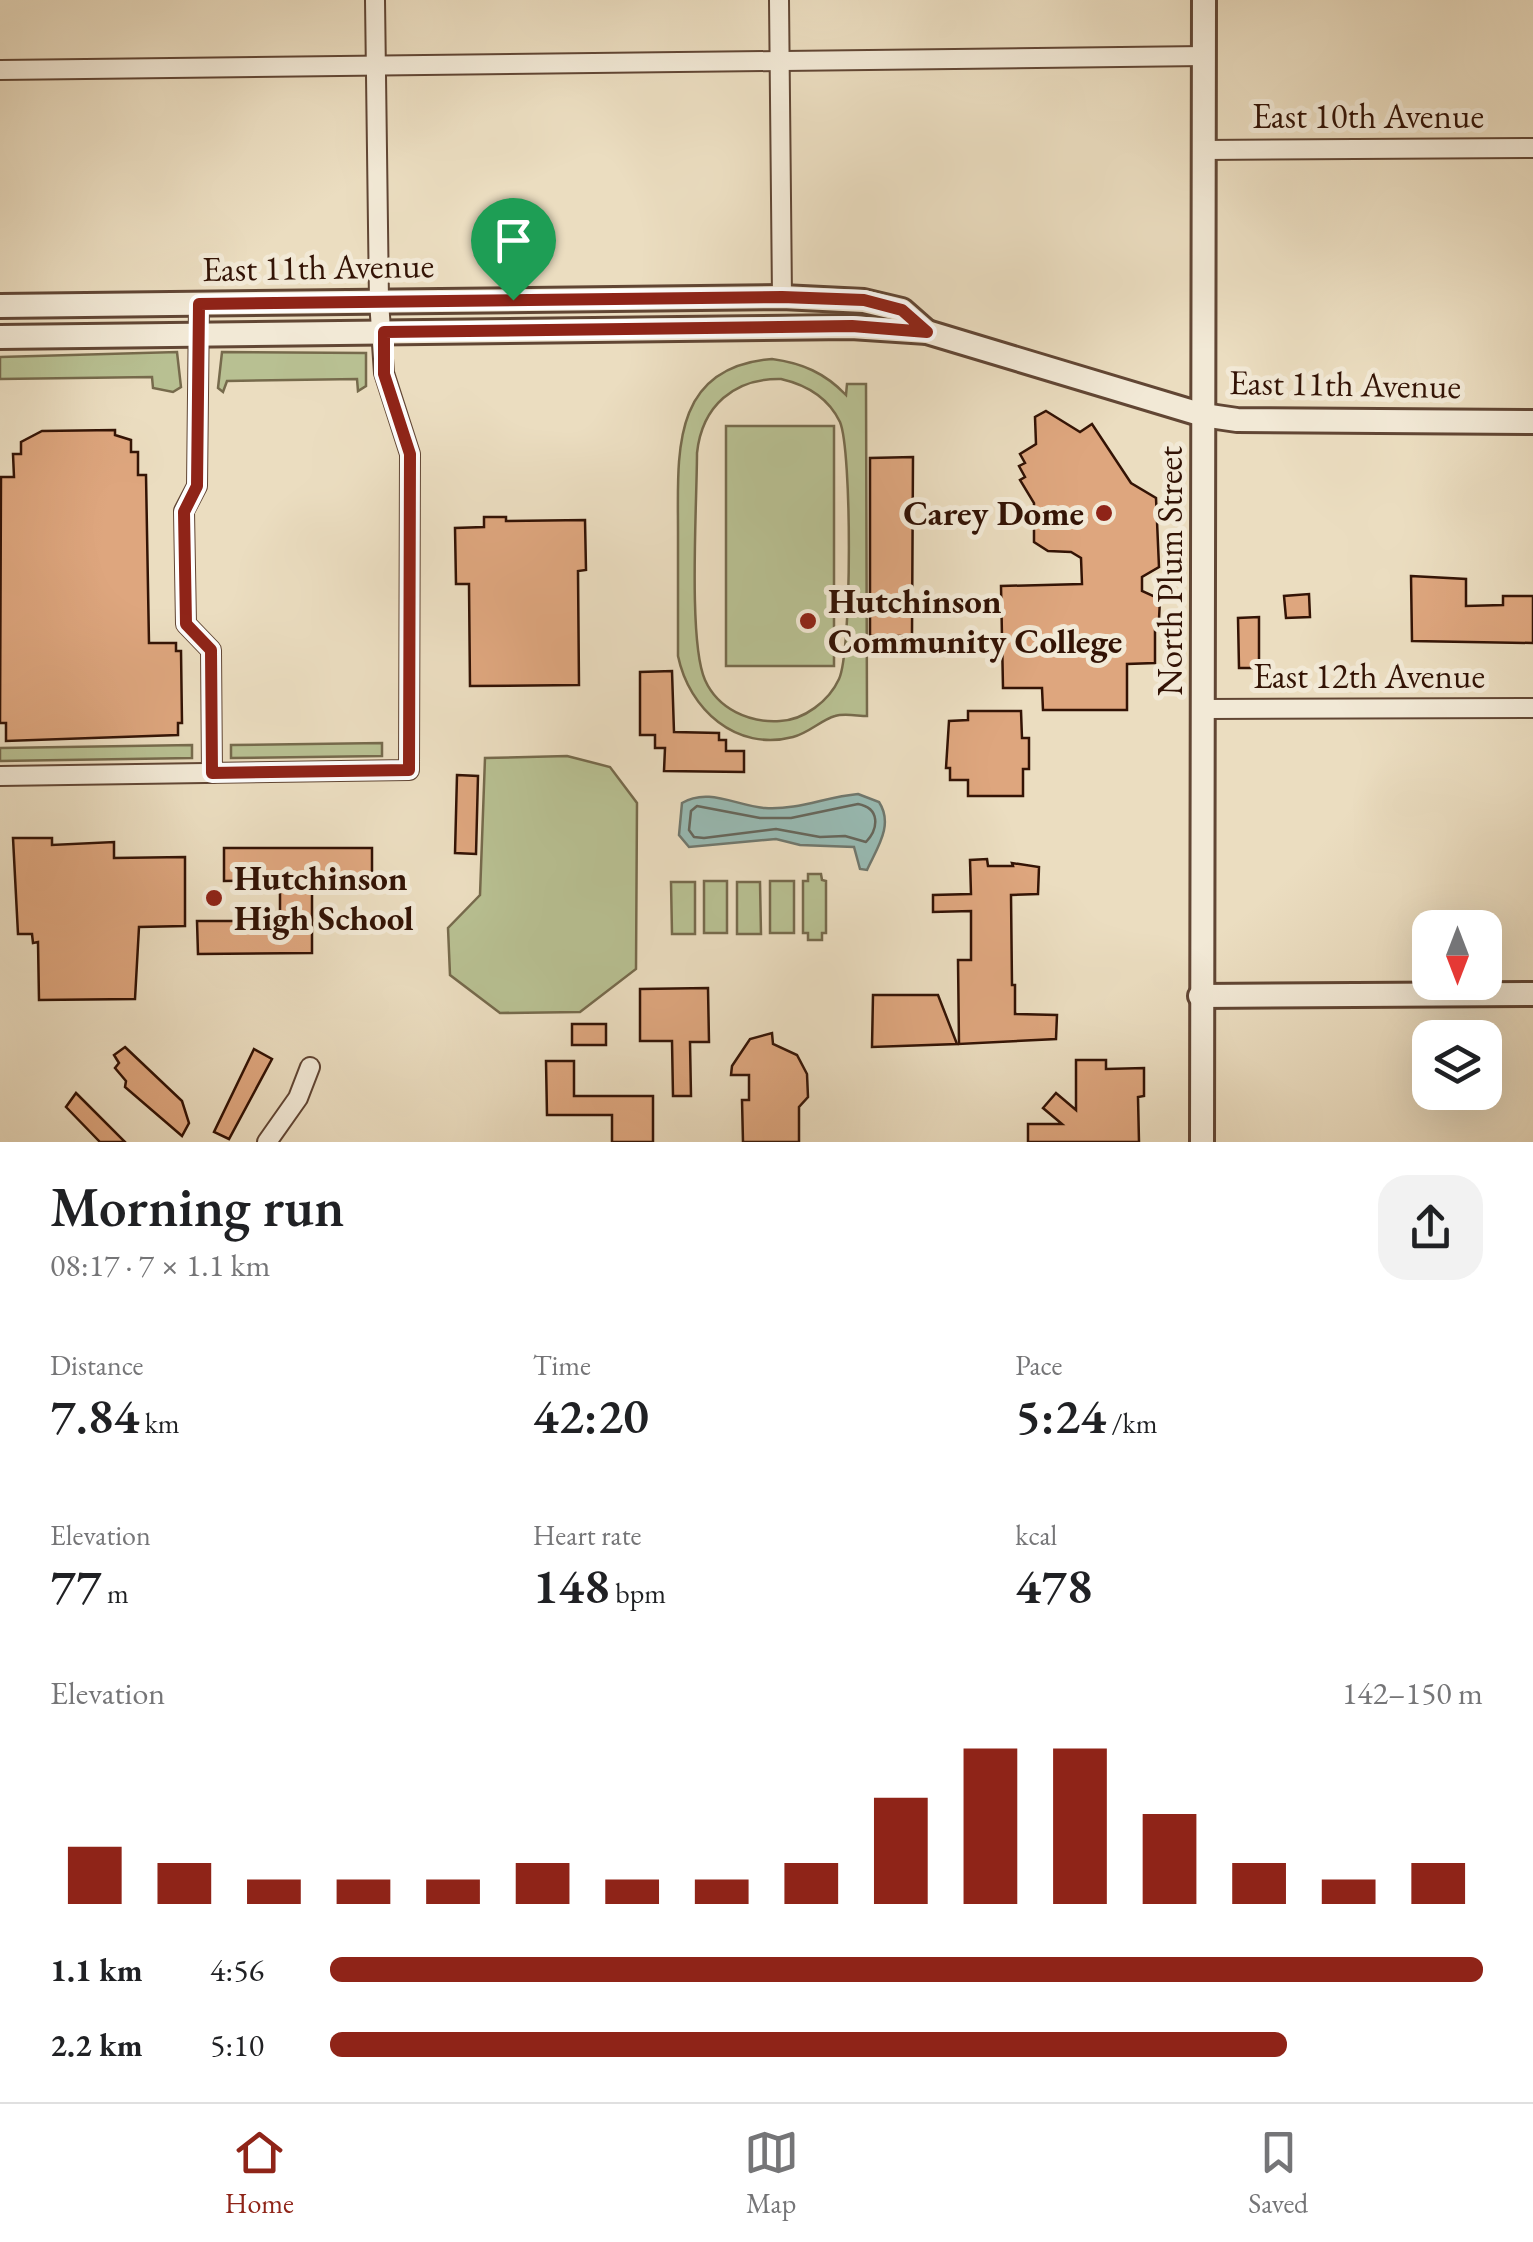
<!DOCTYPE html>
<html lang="en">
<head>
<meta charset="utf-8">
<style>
  body { margin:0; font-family:"EB Garamond",serif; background:#f2f2f2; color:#202124; height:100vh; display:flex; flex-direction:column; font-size:38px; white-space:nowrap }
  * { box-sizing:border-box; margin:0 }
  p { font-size:32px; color:#757577 }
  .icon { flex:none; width:55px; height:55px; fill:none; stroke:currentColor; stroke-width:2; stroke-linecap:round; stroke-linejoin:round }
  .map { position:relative; height:1142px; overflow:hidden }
  .drawer { display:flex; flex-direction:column; background:#fff; flex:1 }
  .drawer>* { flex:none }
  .needle { width:65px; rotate:180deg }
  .buttons { position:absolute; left:1412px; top:910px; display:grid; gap:20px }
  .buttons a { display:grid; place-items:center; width:90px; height:90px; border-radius:20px; background:#fff; box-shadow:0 10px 40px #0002; font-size:50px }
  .pin { position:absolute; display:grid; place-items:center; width:85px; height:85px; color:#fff; margin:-102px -42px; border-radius:50% 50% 50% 0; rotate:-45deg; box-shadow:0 0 10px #0007 }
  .pin .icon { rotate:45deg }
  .round { display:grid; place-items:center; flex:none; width:105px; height:105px; border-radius:30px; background:#f2f2f2 }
  .overview { display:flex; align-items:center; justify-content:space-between; height:170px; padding:0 50px }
  h1 { font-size:55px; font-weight:600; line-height:75px }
  .figures { display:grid; grid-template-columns:repeat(3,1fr); gap:15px; height:170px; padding:10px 50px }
  .figures div { display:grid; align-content:center }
  .figures b { font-size:50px; font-weight:600 }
  .figures small { font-size:28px; font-weight:400 }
  .figures p { font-size:28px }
  .chart { height:280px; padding:20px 50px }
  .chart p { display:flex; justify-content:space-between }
  .chart svg { width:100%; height:180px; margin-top:10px; stroke:#8f2418; stroke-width:6 }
  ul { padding:0 50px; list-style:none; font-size:32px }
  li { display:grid; grid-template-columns:160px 120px 1fr; align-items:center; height:75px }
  li i { height:25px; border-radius:12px; background:#8f2418 }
  .dock { display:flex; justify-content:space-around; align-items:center; height:140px; border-top:2px solid #e0e0e0; background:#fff; font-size:28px; color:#757577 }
  .dock a { display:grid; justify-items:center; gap:5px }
  .dock .current { color:#8f2418 }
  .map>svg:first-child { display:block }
  .green { fill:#b8c092; stroke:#766a4c; stroke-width:2.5; fill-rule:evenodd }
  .water { fill:#98bbb4; stroke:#70786e; stroke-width:2.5 }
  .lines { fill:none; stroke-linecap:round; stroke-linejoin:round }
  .shore { stroke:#66675c; stroke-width:2.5 }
  .building { fill:#dea67e; stroke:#331305; stroke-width:2.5 }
  .minor-casing { stroke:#614634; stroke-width:22 }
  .tertiary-casing { stroke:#614634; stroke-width:28 }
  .minor { stroke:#f2e9d6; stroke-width:18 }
  .tertiary { stroke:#f2e9d6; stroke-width:22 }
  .route-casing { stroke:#fff; stroke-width:20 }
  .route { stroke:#8f2418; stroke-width:12 }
  .poi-dot { fill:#8f2418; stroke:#f2e9d6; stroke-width:4 }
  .labels { text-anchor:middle; stroke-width:10; stroke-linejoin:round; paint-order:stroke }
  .street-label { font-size:35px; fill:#331305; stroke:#f2e9d6 }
  .poi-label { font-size:35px; font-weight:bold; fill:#331305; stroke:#f2e9d6; text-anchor:start }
</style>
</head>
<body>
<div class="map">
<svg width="1533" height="1142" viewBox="0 0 1533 1142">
  <rect width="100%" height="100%" fill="#ebddc0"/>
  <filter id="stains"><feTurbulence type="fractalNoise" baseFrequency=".002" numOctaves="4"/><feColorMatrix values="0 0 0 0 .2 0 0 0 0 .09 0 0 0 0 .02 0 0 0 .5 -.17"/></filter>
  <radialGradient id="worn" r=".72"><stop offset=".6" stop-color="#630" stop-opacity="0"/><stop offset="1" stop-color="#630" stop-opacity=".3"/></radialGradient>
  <g class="green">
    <polygon points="177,352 181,387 173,392 153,388 152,377 0,379 0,357"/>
    <polygon points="222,352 366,353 366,386 358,391 357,379 227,381 223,392 218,388"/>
    <path d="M772,359c30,4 53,14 74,36l1,-11h19l1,332c-9,0 -23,-3 -32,0 -14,4 -26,17 -42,21 -57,15 -104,-28 -115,-81 0,-42 0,-83 0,-125 0,-77 -8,-164 94,-172zM781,379c26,6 47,18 59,43 12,28 12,229 -1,257 -10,22 -35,41 -59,42 -31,2 -62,-12 -75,-41 -17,-38 -8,-178 -8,-227 5,-47 37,-75 84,-74z"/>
    <rect x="726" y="426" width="108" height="240"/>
    <polygon points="382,743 382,756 231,758 231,745"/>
    <polygon points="192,745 192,758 0,761 0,748"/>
    <polygon points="567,756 610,767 637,803 636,969 580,1012 500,1013 450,975 448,928 480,895 485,758"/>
    <polygon points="808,874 821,874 822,880 826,881 826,933 822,933 822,940 808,940 808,933 803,933 803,881 808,881"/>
    <rect x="704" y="881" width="23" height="52"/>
    <rect x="770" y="881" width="24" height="52"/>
    <polygon points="671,882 695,882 695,934 672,934"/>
    <polygon points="737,882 760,882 761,934 737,934"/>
  </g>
  <path class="water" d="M858,794l21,8c15,23 -2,46 -12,68l-7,-1 -6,-22 -54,-2 -24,-6 -87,8 -10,-12 3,-32c26,-16 55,3 83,5 34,2 60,-11 93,-14z"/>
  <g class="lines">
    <path class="shore" d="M858,804c22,4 21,24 8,38l-21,-6 -25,1 -44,-8 -72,9 -10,-1 -5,-7 2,-19 6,-5 63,12h31z"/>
  </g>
  <g class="building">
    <polygon points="1046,411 1080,432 1092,424 1131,483 1156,498 1159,567 1142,577 1142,591 1160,599 1159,619 1155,622 1155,663 1127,664 1127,710 1043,710 1042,688 1003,688 1001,586 1082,584 1081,558 1071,552 1048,551 1034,542 1034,503 1020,480 1025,477 1019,466 1025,463 1020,454 1036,444 1035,417"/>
    <polygon points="115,430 115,435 131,440 131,452 138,452 138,475 146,475 149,643 176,643 176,651 181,651 182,723 178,723 178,735 6,741 6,723 0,723 1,477 14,477 13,454 21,454 21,442 42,431"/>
    <polygon points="913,457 912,636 870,636 870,458"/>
    <polygon points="484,517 506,517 506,521 585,520 586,570 578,571 579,685 470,686 469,584 456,584 455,528 484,527"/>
    <polygon points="1411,576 1466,579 1466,606 1503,605 1503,596 1533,596 1533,643 1412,641"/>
    <polygon points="1309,594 1310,617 1286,618 1284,596"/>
    <polygon points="1259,617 1259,668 1239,668 1238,618"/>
    <polygon points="672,671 674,732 719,733 719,740 726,740 726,751 744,751 744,772 664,771 665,748 655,748 655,735 640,735 640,672"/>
    <polygon points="968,711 1021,711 1022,738 1029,738 1029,769 1023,769 1023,796 968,796 968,780 950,780 950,768 946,768 949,721 968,720"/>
    <polygon points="457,775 478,776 476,854 455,853"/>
    <polygon points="13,838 52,838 52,845 114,842 114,858 185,857 185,926 139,927 135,999 39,1000 38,942 33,943 32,934 18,934"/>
    <polygon points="224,848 372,848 372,884 312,885 312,953 198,954 197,921 280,921 280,880 224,881"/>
    <polygon points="987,859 988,866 1013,866 1012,863 1039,867 1038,894 1011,895 1012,985 1015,985 1015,1014 1057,1015 1056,1039 959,1044 958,960 971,960 971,911 933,912 933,895 971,894 970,860"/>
    <polygon points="708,988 709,1042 690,1042 691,1096 673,1096 672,1041 640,1041 640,989"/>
    <polygon points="873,995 938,995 957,1044 872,1047"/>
    <rect x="572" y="1024" width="34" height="21"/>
    <polygon points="772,1033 773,1044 797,1055 807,1074 808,1097 799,1107 799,1142 743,1142 742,1100 749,1100 749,1075 731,1075 732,1066 750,1039"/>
    <polygon points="125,1047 182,1101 189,1123 182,1136 125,1087 126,1081 115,1068 119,1063 114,1055"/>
    <polygon points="254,1049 272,1059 229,1139 214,1132"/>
    <polygon points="1076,1060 1106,1060 1106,1069 1144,1068 1144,1096 1138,1097 1139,1142 1028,1142 1028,1124 1062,1124 1043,1108 1056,1093 1076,1110"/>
    <polygon points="546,1061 574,1061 574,1096 653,1096 653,1142 612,1142 612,1115 547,1115"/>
    <polygon points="76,1093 125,1142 100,1142 66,1107"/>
  </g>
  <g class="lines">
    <defs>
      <g id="minor">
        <polyline points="779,0 782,297"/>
        <polyline points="0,70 1204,56"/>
        <polyline points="1203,150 1533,148"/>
        <polyline points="199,304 197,486 184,511 186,624 211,650 212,773"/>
        <polyline points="1205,709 1533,708"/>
        <polyline points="0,776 409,770 410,454 384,373 379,301 375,0"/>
        <polyline points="267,1142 298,1098 310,1067"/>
      </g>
      <g id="tertiary">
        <polyline points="0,306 782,297 864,301 902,310 927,332"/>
        <polyline points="0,337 851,327 927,332 1203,415 1237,420 1533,422"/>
        <polyline points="1200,996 1533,994"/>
        <polyline points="1202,1142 1204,0"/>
      </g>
    </defs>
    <use href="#minor" class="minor-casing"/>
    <use href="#tertiary" class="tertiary-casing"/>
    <use href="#minor" class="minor"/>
    <use href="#tertiary" class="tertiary"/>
  </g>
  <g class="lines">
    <defs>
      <polygon id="route" points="782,297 864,300 902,310 927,332 852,326 384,332 384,374 410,454 409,770 212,773 211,650 186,624 184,512 197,486 199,304"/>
    </defs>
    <use href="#route" class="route-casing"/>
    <use href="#route" class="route"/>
  </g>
  <g class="poi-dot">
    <circle cx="1104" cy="513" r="10"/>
    <circle cx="808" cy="621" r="10"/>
    <circle cx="214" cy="898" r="10"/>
  </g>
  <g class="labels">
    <g class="street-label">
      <text x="1368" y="128">East 10th Avenue</text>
      <text transform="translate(318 267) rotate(-1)" y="12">East 11th Avenue</text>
      <text transform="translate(1345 384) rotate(1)" y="12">East 11th Avenue</text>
      <text transform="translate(1170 571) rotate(-90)" y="12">North Plum Street</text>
      <text x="1369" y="688">East 12th Avenue</text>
    </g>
    <g class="poi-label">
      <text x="1084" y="525" text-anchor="end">Carey Dome</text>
      <text x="828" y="613">Hutchinson<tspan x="828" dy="40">Community College</tspan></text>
      <text x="234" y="890">Hutchinson<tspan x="234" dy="40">High School</tspan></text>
    </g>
  </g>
  <rect width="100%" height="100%" filter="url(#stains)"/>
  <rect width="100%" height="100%" fill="url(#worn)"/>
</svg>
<div class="buttons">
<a><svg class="needle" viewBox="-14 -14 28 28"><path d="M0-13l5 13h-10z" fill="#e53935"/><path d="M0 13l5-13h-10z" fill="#757577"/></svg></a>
<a><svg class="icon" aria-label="layers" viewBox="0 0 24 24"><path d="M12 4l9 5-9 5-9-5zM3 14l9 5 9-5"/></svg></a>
</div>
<div class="pin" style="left:513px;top:300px;background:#1e9e55"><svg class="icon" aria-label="arrive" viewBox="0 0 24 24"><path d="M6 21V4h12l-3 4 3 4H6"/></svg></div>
</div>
<section class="drawer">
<div class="overview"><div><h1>Morning run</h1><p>08:17 · 7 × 1.1 km</p></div><a class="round"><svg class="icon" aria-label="share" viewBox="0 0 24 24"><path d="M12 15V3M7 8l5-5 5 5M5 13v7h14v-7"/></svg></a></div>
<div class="figures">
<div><p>Distance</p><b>7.84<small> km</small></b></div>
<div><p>Time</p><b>42:20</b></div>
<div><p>Pace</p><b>5:24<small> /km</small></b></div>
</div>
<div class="figures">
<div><p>Elevation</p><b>77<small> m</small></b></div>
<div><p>Heart rate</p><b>148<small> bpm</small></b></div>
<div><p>kcal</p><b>478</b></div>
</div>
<div class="chart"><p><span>Elevation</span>142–150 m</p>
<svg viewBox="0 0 160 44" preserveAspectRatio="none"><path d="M5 44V30M15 44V34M25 44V38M35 44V38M45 44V38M55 44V34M65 44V38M75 44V38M85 44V34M95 44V18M105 44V6M115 44V6M125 44V22M135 44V34M145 44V38M155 44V34"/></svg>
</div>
<ul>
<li><b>1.1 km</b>4:56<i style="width:100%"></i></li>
<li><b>2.2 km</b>5:10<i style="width:83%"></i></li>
</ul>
</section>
<nav class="dock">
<a class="current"><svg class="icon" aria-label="home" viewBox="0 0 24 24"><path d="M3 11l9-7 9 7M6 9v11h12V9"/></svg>Home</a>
<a><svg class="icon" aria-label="map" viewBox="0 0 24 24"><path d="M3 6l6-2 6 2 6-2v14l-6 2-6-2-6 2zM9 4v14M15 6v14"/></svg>Map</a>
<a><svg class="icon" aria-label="saved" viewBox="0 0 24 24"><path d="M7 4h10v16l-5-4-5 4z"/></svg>Saved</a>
</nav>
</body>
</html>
